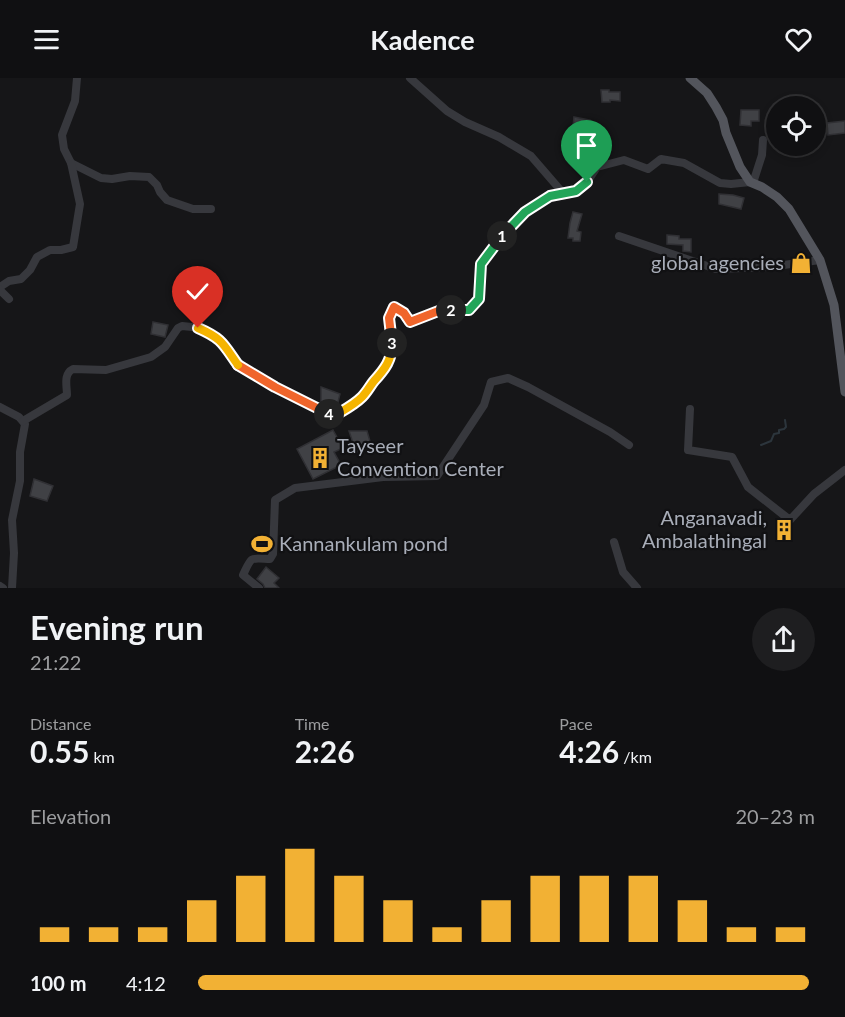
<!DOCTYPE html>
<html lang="en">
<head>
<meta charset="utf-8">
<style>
  body { margin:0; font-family:Lato,sans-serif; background:#1e1e20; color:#f1f3f6; height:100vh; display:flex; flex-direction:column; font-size:22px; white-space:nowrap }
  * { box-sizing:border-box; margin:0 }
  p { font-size:20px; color:#9c9d9f }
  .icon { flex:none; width:33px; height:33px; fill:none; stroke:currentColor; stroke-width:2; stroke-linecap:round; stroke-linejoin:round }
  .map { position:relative; height:510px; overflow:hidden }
  .side { display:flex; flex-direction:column; background:#101012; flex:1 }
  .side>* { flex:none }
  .fabs { position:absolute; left:766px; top:18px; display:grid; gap:12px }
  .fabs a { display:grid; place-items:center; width:60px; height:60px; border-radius:50%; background:#101012; box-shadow:0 3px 9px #0003,0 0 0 2px #303032; font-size:30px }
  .pin { position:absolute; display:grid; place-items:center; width:51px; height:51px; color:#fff; margin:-62px -26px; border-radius:50% 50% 50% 0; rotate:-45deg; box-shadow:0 0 6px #0007 }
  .pin .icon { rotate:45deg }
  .km { position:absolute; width:30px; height:30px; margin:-15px; border-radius:50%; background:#222; color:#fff; font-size:16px; line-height:30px; text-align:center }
  .round { display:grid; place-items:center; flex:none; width:63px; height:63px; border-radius:32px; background:#1e1e20 }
  .headline { display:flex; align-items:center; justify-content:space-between; height:102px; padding:0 30px }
  h1 { font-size:33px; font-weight:700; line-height:45px }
  .metrics { display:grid; grid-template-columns:repeat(3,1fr); gap:9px; height:102px; padding:6px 30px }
  .metrics div { display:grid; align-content:center }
  .metrics b { font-size:30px; font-weight:700 }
  .metrics small { font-size:16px; font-weight:400 }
  .metrics p { font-size:16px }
  .chart { height:168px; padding:12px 30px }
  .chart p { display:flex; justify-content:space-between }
  .chart svg { width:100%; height:108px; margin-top:6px; stroke:#f2b134; stroke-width:6 }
  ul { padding:0 30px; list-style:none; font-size:20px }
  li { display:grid; grid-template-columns:96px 72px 1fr; align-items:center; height:45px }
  li i { height:15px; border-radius:8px; background:#f2b134 }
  header { display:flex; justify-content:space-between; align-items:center; height:78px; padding:0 30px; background:#101012; font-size:27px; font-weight:700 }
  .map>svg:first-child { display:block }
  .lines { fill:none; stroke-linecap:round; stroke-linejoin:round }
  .stream { stroke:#2c353c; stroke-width:2 }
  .building { fill:#404145; stroke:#303034; stroke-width:1.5 }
  .minor { stroke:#37383d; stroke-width:8 }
  .major { stroke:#53555c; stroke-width:9 }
  .split-1-casing { stroke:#fff; stroke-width:12 }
  .split-2-casing { stroke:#fff; stroke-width:12 }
  .split-3-casing { stroke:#fff; stroke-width:12 }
  .split-4-casing { stroke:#fff; stroke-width:12 }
  .split-5-casing { stroke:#fff; stroke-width:12 }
  .split-6-casing { stroke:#fff; stroke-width:12 }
  .split-1 { stroke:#22a559; stroke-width:8 }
  .split-2 { stroke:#22a559; stroke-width:8 }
  .split-3 { stroke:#f0652b; stroke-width:8 }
  .split-4 { stroke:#f5b400; stroke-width:8 }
  .split-5 { stroke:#f0652b; stroke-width:8 }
  .split-6 { stroke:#f5b400; stroke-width:8 }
  .labels { text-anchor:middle; stroke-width:4.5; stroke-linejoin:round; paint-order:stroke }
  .poi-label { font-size:20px; fill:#a8adb8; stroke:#111113; text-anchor:end }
</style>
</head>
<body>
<header><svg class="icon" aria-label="menu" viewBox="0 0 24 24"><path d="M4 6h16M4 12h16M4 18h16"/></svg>Kadence<svg class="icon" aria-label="heart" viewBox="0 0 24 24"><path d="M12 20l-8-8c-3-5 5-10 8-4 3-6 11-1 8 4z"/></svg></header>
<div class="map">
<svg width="845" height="510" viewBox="0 0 845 510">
  <rect width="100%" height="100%" fill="#161618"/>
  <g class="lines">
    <polyline class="stream" points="761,367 771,363 774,356 779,355 779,352 784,351 786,349 785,342"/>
  </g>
  <g class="building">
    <polygon points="601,12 609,12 609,14 620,14 620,23 610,22 610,24 602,24"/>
    <polygon points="741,32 759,32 759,43 751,43 751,48 740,47"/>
    <polygon points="574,39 590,42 589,49 582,48 576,75 566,73 570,58 572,58"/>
    <polygon points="845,43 845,55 828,57 827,45"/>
    <polygon points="719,116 733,117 744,120 741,131 719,126"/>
    <polygon points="573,134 582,136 577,153 581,154 580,163 573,163 573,160 568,160 570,145"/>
    <polygon points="667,157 679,158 679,161 691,161 691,174 683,173 683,167 667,166"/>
    <polygon points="153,244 168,247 165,259 151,256"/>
    <polygon points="321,309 340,316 337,328 331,330 321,325"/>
    <polygon points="333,352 343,370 334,374 341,387 313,401 297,371"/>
    <polygon points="349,353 367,353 372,370 356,374"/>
    <polygon points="34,401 53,408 47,423 30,418"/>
    <polygon points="266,489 279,500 274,505 279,510 265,510 263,506 257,501"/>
  </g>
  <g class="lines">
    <g class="minor">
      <polyline points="77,0 75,23 62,57 64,71 71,85 101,100 112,101 130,98 149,99 157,107 160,114 167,122 193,131 211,131"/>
      <polyline points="410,0 447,33 465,44 499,59 531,78 563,115"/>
      <polyline points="753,105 762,77 763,62"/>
      <polyline points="619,158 716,191 769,189 820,182"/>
      <polyline points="0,209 9,203 21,201 30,192 37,179 50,172 61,172 73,169 80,126 71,85"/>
      <polyline points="0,212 9,221"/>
      <polyline points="0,329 19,339 25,346 20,374 20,403 12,442 14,475 12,510"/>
      <polyline points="690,331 688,372 732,379 748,409 790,442 814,416 845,392"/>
      <path d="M23,343l44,-26c0,-9 -4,-21 6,-26l33,1 45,-13 14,-10 13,-19 4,-2 10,1 20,7 11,9 15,22 37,22 59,29 18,-11 12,-9 8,-13 11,-11 9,-18v-16l-3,-20 5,-11 10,6 6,9 31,-12h28l10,-11 2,-35 19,-26 25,-26 25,-16 26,-5 11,-9 10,-15 27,-7 24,9 13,-10 23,4 36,20 11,1 19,-2"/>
      <polyline points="614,464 623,494 637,510"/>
      <polyline points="0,508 3,510"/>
      <path d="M259,510l-16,-13c9,-19 6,-17 27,-16l3,-5 2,-54 20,-12 88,-11 54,-1 47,-71 7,-23 17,-4 20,9 82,45 19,13"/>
    </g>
    <polyline class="major" points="690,0 707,15 716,29 723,42 726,55 740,89 750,104 762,109 777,119 789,131 820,182 834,227 845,314"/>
  </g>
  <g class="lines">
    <defs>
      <polyline id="split-1" points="502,158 525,134 550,118 576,113 587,104"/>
      <polyline id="split-2" points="451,232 469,232 479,221 481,186 502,158"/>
      <polyline id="split-3" points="392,265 389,240 394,229 404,235 410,244 441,232 451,232"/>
      <path id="split-4" d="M329,336l5,2c10,-6 20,-11 28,-19 5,-5 8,-11 12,-16 11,-12 18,-21 18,-38"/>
      <polyline id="split-5" points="238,287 275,309 329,336"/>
      <path id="split-6" d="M198,250c25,11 25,16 40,37"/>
    </defs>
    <use href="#split-1" class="split-1-casing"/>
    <use href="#split-2" class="split-2-casing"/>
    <use href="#split-3" class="split-3-casing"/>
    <use href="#split-4" class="split-4-casing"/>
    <use href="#split-5" class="split-5-casing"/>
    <use href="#split-6" class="split-6-casing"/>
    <use href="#split-1" class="split-1"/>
    <use href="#split-2" class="split-2"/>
    <use href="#split-3" class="split-3"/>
    <use href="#split-4" class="split-4"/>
    <use href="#split-5" class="split-5"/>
    <use href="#split-6" class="split-6"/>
  </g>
  <defs>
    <symbol id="shop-bare" viewBox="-9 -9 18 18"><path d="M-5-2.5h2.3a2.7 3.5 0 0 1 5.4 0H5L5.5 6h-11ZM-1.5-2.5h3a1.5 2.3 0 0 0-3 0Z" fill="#f2b134" stroke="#111113" stroke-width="2.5" paint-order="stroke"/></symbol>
    <symbol id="building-bare" viewBox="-9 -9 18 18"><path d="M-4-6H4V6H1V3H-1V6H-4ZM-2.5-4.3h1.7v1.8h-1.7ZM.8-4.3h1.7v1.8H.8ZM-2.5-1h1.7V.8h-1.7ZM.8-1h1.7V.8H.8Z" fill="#f2b134" stroke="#111113" stroke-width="2.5" paint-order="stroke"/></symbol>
    <symbol id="stadium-bare" viewBox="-9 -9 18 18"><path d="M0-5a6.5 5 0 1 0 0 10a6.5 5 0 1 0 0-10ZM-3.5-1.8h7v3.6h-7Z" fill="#f2b134" stroke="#111113" stroke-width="2.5" paint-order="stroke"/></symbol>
  </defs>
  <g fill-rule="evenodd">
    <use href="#shop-bare" x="786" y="170" width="30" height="30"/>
    <use href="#building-bare" x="305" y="365" width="30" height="30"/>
    <use href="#building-bare" x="769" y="437" width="30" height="30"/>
    <use href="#stadium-bare" x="247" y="451" width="30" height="30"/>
  </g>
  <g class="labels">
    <g class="poi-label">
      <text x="784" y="192">global agencies</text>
      <text x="337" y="375" text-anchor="start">Tayseer<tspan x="337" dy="23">Convention Center</tspan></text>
      <text x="767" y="447">Anganavadi,<tspan x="767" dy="23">Ambalathingal</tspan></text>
      <text x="279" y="473" text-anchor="start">Kannankulam pond</text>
    </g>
  </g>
</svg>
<div class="fabs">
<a><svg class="icon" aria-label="locate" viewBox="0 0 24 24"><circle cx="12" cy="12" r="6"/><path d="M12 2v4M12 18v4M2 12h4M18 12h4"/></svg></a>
</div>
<div class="pin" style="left:587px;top:104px;background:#1e9e55"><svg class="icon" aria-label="arrive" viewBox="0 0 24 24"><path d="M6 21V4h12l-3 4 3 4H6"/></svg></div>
<div class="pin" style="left:198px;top:250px;background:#d93025"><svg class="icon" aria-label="check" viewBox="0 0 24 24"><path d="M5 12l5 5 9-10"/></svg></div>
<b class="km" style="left:502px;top:158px">1</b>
<b class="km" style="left:451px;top:232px">2</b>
<b class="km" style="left:392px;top:265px">3</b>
<b class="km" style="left:329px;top:336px">4</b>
</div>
<section class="side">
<div class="headline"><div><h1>Evening run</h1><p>21:22</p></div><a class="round"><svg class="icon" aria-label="share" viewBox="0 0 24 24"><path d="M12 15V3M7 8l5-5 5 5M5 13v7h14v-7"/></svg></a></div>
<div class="metrics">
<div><p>Distance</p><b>0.55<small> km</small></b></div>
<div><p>Time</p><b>2:26</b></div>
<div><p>Pace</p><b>4:26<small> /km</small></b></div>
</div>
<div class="chart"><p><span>Elevation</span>20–23 m</p>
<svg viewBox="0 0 160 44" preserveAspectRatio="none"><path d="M5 44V38M15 44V38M25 44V38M35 44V27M45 44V17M55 44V6M65 44V17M75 44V27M85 44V38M95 44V27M105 44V17M115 44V17M125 44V17M135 44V27M145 44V38M155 44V38"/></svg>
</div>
<ul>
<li><b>100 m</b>4:12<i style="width:99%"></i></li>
</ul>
</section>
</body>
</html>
